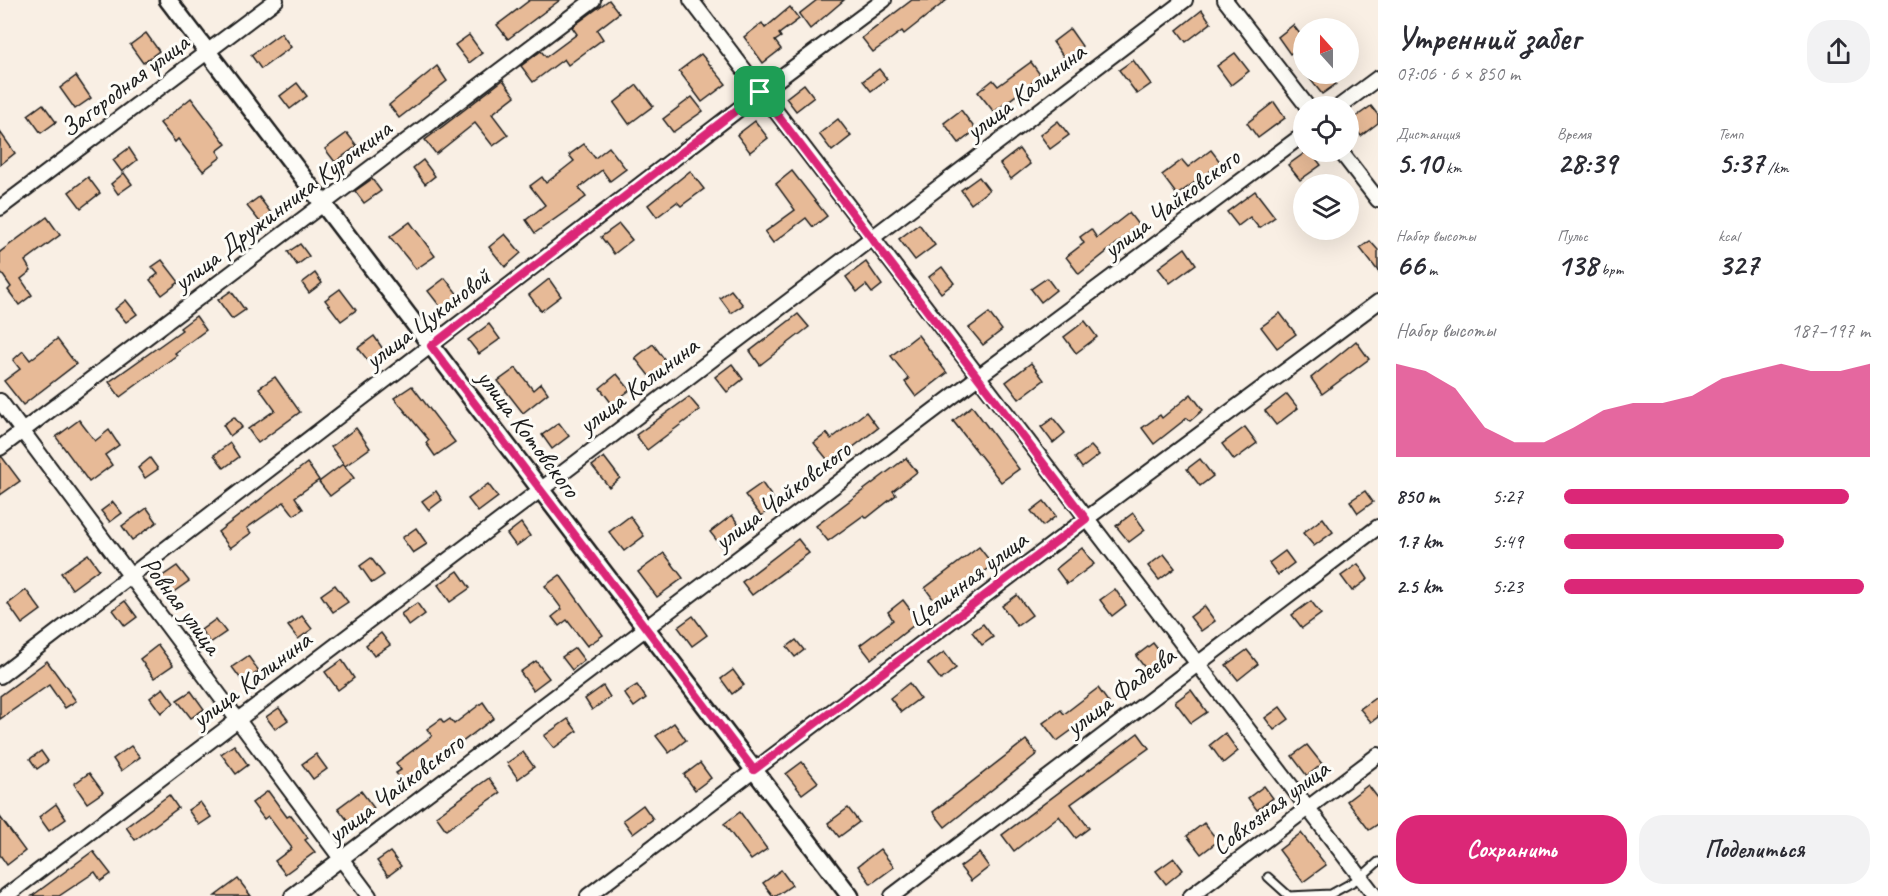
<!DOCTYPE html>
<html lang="ru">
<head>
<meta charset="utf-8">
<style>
  body { margin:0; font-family:Caveat,sans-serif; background:#f2f2f3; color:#2b2b33; height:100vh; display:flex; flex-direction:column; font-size:22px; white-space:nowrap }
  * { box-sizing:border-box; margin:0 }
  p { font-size:20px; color:#7c7c81 }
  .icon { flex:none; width:33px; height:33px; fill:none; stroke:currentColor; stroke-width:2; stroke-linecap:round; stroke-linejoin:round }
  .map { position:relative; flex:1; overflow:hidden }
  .drawer { display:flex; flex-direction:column; background:#fff; width:510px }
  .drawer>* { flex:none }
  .needle { width:39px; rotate:339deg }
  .fabs { position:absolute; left:1293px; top:18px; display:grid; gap:12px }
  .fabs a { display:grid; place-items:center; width:66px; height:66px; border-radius:50%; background:#fff; box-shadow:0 6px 24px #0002; font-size:30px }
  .pin { position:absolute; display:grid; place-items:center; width:51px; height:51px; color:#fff; margin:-26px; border-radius:12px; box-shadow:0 3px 9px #0006 }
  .round { display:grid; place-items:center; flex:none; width:63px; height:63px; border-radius:24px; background:#f2f2f3 }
  .summary { display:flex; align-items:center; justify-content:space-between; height:102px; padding:0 18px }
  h1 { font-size:33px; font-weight:700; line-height:45px }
  .metrics { display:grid; grid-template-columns:repeat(3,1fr); gap:9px; height:102px; padding:6px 18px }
  .metrics div { display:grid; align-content:center }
  .metrics b { font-size:30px; font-weight:700 }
  .metrics small { font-size:16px; font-weight:400 }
  .metrics p { font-size:16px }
  .chart { height:168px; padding:12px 18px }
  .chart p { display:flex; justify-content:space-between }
  .chart svg { width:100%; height:108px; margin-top:6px; fill:#db2777; opacity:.7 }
  .primary-button { display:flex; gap:12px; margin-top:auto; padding:12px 18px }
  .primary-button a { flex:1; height:69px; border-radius:24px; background:#db2777; color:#fff; font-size:24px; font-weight:700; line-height:69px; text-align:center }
  .primary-button a+a { background:#f2f2f3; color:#2b2b33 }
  ul { padding:0 18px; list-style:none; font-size:20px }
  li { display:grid; grid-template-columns:96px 72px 1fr; align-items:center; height:45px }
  li i { height:15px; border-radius:8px; background:#db2777 }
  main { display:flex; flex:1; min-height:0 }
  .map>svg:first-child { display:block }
  .building { fill:#e7ba97; stroke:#1c1c1c; stroke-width:1.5 }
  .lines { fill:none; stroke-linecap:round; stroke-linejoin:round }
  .service-casing { stroke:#1c1c1c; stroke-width:11 }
  .minor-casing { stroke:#1c1c1c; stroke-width:18 }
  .tertiary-casing { stroke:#1c1c1c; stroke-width:21 }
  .service { stroke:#fdfcf7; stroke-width:7 }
  .minor { stroke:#fdfcf7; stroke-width:14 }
  .tertiary { stroke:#fdfcf7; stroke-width:16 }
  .route-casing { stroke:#fff; stroke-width:12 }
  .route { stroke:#db2777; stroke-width:8 }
  .labels { text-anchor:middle; stroke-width:6; stroke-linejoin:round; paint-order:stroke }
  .street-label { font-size:26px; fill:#1c1c1c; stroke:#fdfcf7 }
</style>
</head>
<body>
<main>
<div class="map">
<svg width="1378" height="896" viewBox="0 0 1378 896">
  <rect width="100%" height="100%" fill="#f9efe4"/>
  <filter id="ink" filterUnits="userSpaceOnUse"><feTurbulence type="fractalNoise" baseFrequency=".0167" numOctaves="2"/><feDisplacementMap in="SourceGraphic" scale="12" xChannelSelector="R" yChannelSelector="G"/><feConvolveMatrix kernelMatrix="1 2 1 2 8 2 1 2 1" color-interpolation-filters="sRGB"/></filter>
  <g filter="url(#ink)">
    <g class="building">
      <polygon points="530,0 560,0 508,39 497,25"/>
      <polygon points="609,0 619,13 597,30 603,39 568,65 564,59 533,82 521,66 541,51 546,57 577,34 572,27"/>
      <polygon points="817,0 844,0 810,29 799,14"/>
      <polygon points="912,0 947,0 904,34 902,31 873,52 862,38"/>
      <polygon points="790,7 799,19 779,34 781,37 775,41 781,49 763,63 744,37 762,23 765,28"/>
      <polygon points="1202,10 1211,23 1186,42 1177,30"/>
      <polygon points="1293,25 1304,39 1304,43 1290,54 1278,37"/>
      <polygon points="1070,29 1082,46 1065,59 1053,42"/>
      <polygon points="146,33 159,51 143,63 130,45"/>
      <polygon points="281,33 291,47 261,69 251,55"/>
      <polygon points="469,35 482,53 469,63 455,45"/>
      <polygon points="1235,53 1249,71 1231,85 1217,66"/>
      <polygon points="701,54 726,84 702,102 679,71"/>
      <polygon points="1133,60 1151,84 1137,94 1119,70"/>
      <polygon points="1031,62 1041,76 994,112 978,92 993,80 998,86"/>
      <polygon points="437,66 447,81 399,118 389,105"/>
      <polygon points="879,69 887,79 871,91 863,81"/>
      <polygon points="1306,74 1328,74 1336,84 1322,94"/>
      <polygon points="76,76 91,98 75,109 60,88"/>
      <polygon points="503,80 515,96 492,114 508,135 493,146 475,123 436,154 425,140"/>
      <polygon points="297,83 307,96 290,109 280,96"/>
      <polygon points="804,84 814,97 796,111 786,98"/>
      <polygon points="637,85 653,106 629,124 614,103"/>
      <polygon points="692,97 703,111 673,132 663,119"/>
      <polygon points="191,98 226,144 217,151 221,157 203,171 178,139 175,142 160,123"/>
      <polygon points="1274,102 1285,118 1258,138 1247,123"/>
      <polygon points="43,104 56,122 41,133 28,115"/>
      <polygon points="1371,106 1378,115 1378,123 1361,136 1350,121"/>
      <polygon points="961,110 976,130 959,143 944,123"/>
      <polygon points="838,119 851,136 832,151 819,134"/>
      <polygon points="755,121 768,138 750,152 737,135"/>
      <polygon points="1058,121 1069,135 1050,149 1040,135"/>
      <polygon points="0,132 15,153 0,165"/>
      <polygon points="347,133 357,146 335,162 325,149"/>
      <polygon points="584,144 595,158 609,147 626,169 610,181 602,170 579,188 586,197 535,233 526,220 545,205 530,186 542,177 546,183 574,161 569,155"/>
      <polygon points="129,148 137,160 122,172 113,160"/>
      <polygon points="1019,149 1030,164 1011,179 1000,164"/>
      <polygon points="1211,150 1221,163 1177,195 1162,175 1182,160 1188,167"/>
      <polygon points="1306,152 1311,152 1321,165 1300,180 1288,165"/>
      <polygon points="423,160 435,176 425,184 413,168"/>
      <polygon points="690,171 704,189 681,206 677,202 657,217 648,205"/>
      <polygon points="792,171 827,216 813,227 806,218 773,243 765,232 795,210 776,184"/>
      <polygon points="124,173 132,184 118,194 111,184"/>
      <polygon points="88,177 100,193 81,208 69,192"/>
      <polygon points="979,177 989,190 971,204 961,190"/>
      <polygon points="372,179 381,191 364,203 355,191"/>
      <polygon points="1255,191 1275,217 1259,228 1250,217 1238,226 1227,212"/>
      <polygon points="259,197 271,213 260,222 247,206"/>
      <polygon points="1129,213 1139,226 1079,274 1066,257 1084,243 1080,237 1091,229 1097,238"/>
      <polygon points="47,217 60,235 25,261 31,271 21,279 32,295 19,305 8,290 11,287 0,271 0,252"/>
      <polygon points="410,222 435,256 416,269 390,237"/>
      <polygon points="619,224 632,240 614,254 601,237"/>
      <polygon points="919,224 935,245 915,260 899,239"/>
      <polygon points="505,234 521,253 505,267 489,247"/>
      <polygon points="1370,241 1378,250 1378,271 1360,248"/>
      <polygon points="300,244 309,256 297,265 288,252"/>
      <polygon points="1185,248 1196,264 1170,283 1158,268"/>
      <polygon points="162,260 179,282 162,295 150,280 158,274 152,267"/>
      <polygon points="866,262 882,285 872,293 866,285 857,292 846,277"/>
      <polygon points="942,267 954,283 941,293 929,277"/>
      <polygon points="315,273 322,283 309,293 302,283"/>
      <polygon points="445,278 459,296 442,309 428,291"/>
      <polygon points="1047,278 1056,290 1041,302 1031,289"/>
      <polygon points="549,279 561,296 541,311 529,295"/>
      <polygon points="340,289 356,310 341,321 325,300"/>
      <polygon points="731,290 743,305 731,313 720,298"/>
      <polygon points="231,291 245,310 232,319 218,300"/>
      <polygon points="126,300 137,314 126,322 115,309"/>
      <polygon points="989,313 1002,330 983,345 969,328"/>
      <polygon points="1280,313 1296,334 1277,348 1261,327"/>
      <polygon points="798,314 809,327 760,365 750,351"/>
      <polygon points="196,316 206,330 175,353 177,355 120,397 109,382 182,330 180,328"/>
      <polygon points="1085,321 1097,337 1076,353 1064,337"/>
      <polygon points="489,324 500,339 479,354 468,340"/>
      <polygon points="918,335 947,373 916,397 905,382 909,379 891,356"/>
      <polygon points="374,336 385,352 370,363 358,348"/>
      <polygon points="57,339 76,364 23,405 4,381 20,369 13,360 23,351 30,360"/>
      <polygon points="1356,341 1369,359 1322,394 1311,378"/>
      <polygon points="653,344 668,364 650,377 635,358"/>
      <polygon points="1031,363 1044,380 1019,399 1006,382"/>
      <polygon points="732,364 743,379 727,392 715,377"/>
      <polygon points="516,368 533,390 541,383 548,393 523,413 498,381"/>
      <polygon points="617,374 630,390 612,404 600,388"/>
      <polygon points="275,377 300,412 258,443 248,429 275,410 259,388"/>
      <polygon points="412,386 455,442 435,456 426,443 429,440 394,398"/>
      <polygon points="1191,394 1203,410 1190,421 1187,418 1154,444 1142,428 1160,415 1162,418"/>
      <polygon points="1287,394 1298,408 1276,425 1265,411"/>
      <polygon points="689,397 700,410 647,450 636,435"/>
      <polygon points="972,406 1019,469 1001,482 953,421"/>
      <polygon points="866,412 878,428 831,464 814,443 827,433 831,439"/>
      <polygon points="234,417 242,427 230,436 223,425"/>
      <polygon points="1053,418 1065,433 1053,443 1041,427"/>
      <polygon points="79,420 95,441 109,430 119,445 105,455 112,465 89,482 56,437"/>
      <polygon points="559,423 569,436 552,449 542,435"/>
      <polygon points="1245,427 1257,443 1234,460 1222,444"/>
      <polygon points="356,428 370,448 345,466 331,447"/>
      <polygon points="230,443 239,457 224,468 214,455"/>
      <polygon points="1091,446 1099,455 1082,468 1075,458"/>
      <polygon points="0,457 2,457 20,481 0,495"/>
      <polygon points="604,457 620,478 609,487 592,466"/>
      <polygon points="150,458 158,469 145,478 138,468"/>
      <polygon points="906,458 917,472 893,491 896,495 867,518 864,515 828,541 816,526"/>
      <polygon points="1200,459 1213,476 1200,486 1187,469"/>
      <polygon points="307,463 319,480 295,497 303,509 294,515 284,502 247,528 251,533 230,548 218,532"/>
      <polygon points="343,464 354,478 330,496 319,482"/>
      <polygon points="762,483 777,504 761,516 745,495"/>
      <polygon points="488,484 498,497 478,512 468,499"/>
      <polygon points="436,491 442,500 429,510 422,501"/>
      <polygon points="1365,491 1373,502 1358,513 1350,501"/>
      <polygon points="1044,501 1056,516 1043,526 1031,511"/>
      <polygon points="113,502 122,513 110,522 101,511"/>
      <polygon points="147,508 157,522 132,540 122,526"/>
      <polygon points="1133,513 1145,530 1129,542 1116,526"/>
      <polygon points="732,515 743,531 722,547 710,532"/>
      <polygon points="630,516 644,536 624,551 609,532"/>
      <polygon points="1323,518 1333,532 1314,546 1303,533"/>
      <polygon points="521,523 530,536 516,546 507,534"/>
      <polygon points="416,528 427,544 413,553 402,538"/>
      <polygon points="798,539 809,553 752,595 742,582"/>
      <polygon points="979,547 993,565 939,607 925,588"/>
      <polygon points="1082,548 1094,564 1067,584 1056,569"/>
      <polygon points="1285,551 1294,563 1278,575 1269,563"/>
      <polygon points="664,553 683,578 657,597 638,572"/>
      <polygon points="88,554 99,569 72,589 61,573"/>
      <polygon points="1164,554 1175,568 1159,580 1148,566"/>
      <polygon points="371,558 384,575 372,583 360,566"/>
      <polygon points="1358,564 1368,579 1352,591 1341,576"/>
      <polygon points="177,566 189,581 172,593 161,577"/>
      <polygon points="458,571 470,588 450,602 438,585"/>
      <polygon points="560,575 603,635 587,646 567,620 559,626 552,617 562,609 545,586"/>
      <polygon points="335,585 348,602 333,612 321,595"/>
      <polygon points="1115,589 1126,605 1112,616 1100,600"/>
      <polygon points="26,590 41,610 22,624 8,604"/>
      <polygon points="1017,595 1032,615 1017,626 1002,606"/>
      <polygon points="903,600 919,621 871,659 860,645 893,620 888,612"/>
      <polygon points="125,601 137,617 125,626 113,610"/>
      <polygon points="1311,601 1321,614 1302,628 1292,615"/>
      <polygon points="417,603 425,614 409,626 401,614"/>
      <polygon points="1204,606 1215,621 1201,631 1190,617"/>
      <polygon points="302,616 312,629 298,639 288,626"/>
      <polygon points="693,616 707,635 692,646 678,627"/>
      <polygon points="216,619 226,632 210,643 201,630"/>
      <polygon points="983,624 993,637 982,645 972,632"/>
      <polygon points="381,633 390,645 374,656 366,645"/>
      <polygon points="796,640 804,650 795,657 787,647"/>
      <polygon points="1153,643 1165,659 1148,672 1136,656"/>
      <polygon points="158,645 173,665 154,678 140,659"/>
      <polygon points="575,648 584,660 572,670 562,657"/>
      <polygon points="1247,650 1258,664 1238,680 1226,665"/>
      <polygon points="944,652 956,668 941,680 928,664"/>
      <polygon points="248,656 259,671 243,682 232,667"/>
      <polygon points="342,660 354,678 338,690 325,672"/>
      <polygon points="47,661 76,701 65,708 49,685 0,719 0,696"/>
      <polygon points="536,661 549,678 533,690 520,672"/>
      <polygon points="733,670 744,685 732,694 721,679"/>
      <polygon points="909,683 920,698 901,712 890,698"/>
      <polygon points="637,685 646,698 634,707 624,693"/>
      <polygon points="603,686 610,697 592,710 585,699"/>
      <polygon points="163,688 174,703 161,713 150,698"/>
      <polygon points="1098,688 1109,703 1057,741 1043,723 1061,710 1064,714"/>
      <polygon points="1191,690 1207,712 1191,723 1175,702"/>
      <polygon points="191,691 204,709 191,718 177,700"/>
      <polygon points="1378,696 1378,717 1371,722 1360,709"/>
      <polygon points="483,702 494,718 405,785 396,773 401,770 396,763 432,736 427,729 441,719 444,723 450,719 454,724"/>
      <polygon points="1280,707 1289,719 1274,730 1265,718"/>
      <polygon points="279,708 288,720 275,729 266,717"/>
      <polygon points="568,719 577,731 554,748 544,736"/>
      <polygon points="674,723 686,740 669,753 656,736"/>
      <polygon points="1138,733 1149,748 1071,804 1089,828 1076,838 1059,816 1014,851 1002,835"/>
      <polygon points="1225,733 1238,751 1223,763 1210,745"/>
      <polygon points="1026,740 1037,754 945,827 933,812"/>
      <polygon points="234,745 248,765 236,774 221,754"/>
      <polygon points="1307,745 1322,764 1307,776 1292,756"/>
      <polygon points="131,746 140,757 121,771 113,759"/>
      <polygon points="41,751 48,761 37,769 30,759"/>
      <polygon points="523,752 534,767 518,779 507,763"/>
      <polygon points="316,754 327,769 313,779 302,764"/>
      <polygon points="802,762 818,782 802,794 786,774"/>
      <polygon points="700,763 711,778 695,790 684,775"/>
      <polygon points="89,773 103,792 87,803 74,784"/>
      <polygon points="489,778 500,793 446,830 436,816"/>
      <polygon points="1368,785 1378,798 1378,824 1369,830 1347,801"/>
      <polygon points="1264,786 1273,798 1257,810 1248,798"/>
      <polygon points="268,791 287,817 291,815 308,838 305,840 315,852 285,874 275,861 292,848 268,816 264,819 252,803"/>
      <polygon points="361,791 374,808 351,825 338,808"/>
      <polygon points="169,795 178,808 135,840 126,827"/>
      <polygon points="200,802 211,817 199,825 188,810"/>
      <polygon points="56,804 66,819 49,831 39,817"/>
      <polygon points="643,805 653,819 633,834 623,820"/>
      <polygon points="848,808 859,822 839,837 828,823"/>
      <polygon points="740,812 767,849 751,860 724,824"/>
      <polygon points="0,817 25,851 7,865 0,855"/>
      <polygon points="1204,823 1218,841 1201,854 1187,836"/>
      <polygon points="1301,833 1326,865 1303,882 1279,850"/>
      <polygon points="880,849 894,867 871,884 858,866"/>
      <polygon points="93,851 111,874 101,881 95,872 59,896 32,896"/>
      <polygon points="390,852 401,866 388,876 377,861"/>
      <polygon points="979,853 989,867 971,881 960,867"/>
      <polygon points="1174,858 1183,870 1166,884 1156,871"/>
      <polygon points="781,870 792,885 776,896 773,896 763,883"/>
      <polygon points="238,879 251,896 215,896"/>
    </g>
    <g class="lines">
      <defs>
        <polyline id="service" points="1268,877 1289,896 1331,894 1360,878 1378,862"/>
        <g id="minor">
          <polyline points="691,0 1375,896"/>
          <polyline points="1225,0 1307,106"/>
          <polyline points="1340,106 1378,78"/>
          <polyline points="1341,152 1378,200"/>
          <polyline points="0,208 276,0"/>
          <polyline points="0,401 369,896"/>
          <polyline points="0,448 593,0"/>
          <polyline points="0,676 761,92 884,0"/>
          <polyline points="6,896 1185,0"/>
          <polyline points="292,896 978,377 1304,134"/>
          <polyline points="588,896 1086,519 1378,302"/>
          <polyline points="892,896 1378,527"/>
          <polyline points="1191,896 1378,755"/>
        </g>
        <polyline id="tertiary" points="168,0 850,896"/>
      </defs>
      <use href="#service" class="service-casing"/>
      <use href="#minor" class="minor-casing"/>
      <use href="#tertiary" class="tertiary-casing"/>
      <use href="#service" class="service"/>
      <use href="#minor" class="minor"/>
      <use href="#tertiary" class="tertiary"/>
    </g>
  </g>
  <g class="lines" filter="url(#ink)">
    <defs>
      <polygon id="route" points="760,92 1086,519 754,770 431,346"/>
    </defs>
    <use href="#route" class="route-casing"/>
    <use href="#route" class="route"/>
  </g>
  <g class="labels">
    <g class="street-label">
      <text transform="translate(124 85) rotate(-37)" y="9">Загородная улица</text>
      <text transform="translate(1025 91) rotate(-37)" y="9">улица Калинина</text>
      <text transform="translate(1171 203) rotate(-37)" y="9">улица Чайковского</text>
      <text transform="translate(282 205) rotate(-37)" y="9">улица Дружинника Курочкина</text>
      <text transform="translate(427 318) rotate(-37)" y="9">улица Цукановой</text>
      <text transform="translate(638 385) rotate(-37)" y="9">улица Калинина</text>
      <text transform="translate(529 433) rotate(53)" y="9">улица Котовского</text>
      <text transform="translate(782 495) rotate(-37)" y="9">улица Чайковского</text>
      <text transform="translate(967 579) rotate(-37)" y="9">Целинная улица</text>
      <text transform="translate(182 605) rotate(53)" y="9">Ровная улица</text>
      <text transform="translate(251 679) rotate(-37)" y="9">улица Калинина</text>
      <text transform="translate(1120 691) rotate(-37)" y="9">улица Фадеева</text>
      <text transform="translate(395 788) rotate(-37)" y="9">улица Чайковского</text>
      <text transform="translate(1270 807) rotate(-37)" y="9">Совхозная улица</text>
    </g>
  </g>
</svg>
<div class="fabs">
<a><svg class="needle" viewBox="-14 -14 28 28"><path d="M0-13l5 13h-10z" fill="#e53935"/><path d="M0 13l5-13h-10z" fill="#7c7c81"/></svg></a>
<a><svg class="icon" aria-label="locate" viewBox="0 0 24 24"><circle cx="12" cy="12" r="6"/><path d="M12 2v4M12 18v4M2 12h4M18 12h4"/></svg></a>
<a><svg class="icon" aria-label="layers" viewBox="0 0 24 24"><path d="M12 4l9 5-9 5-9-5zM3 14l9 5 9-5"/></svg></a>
</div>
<div class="pin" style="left:760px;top:92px;background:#1e9e55"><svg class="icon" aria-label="arrive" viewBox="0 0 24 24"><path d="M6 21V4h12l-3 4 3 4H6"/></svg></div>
</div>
<section class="drawer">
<div class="summary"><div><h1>Утренний забег</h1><p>07:06 · 6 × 850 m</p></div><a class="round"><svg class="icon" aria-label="share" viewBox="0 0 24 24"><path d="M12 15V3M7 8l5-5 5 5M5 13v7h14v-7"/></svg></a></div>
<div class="metrics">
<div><p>Дистанция</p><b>5.10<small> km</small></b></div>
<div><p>Время</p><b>28:39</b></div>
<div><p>Темп</p><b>5:37<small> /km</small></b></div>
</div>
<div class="metrics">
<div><p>Набор высоты</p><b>66<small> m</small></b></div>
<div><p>Пульс</p><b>138<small> bpm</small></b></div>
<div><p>kcal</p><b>327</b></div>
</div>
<div class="chart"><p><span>Набор высоты</span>187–197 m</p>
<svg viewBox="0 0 160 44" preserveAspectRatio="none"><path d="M0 44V6L10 9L20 16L30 32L40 38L50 38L60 32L70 25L80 22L90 22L100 19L110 12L120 9L130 6L140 9L150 9L160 6V44z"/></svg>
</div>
<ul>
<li><b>850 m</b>5:27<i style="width:93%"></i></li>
<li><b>1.7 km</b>5:49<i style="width:72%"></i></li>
<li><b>2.5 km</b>5:23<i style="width:98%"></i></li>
</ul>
<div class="primary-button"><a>Сохранить</a><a>Поделиться</a></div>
</section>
</main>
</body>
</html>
